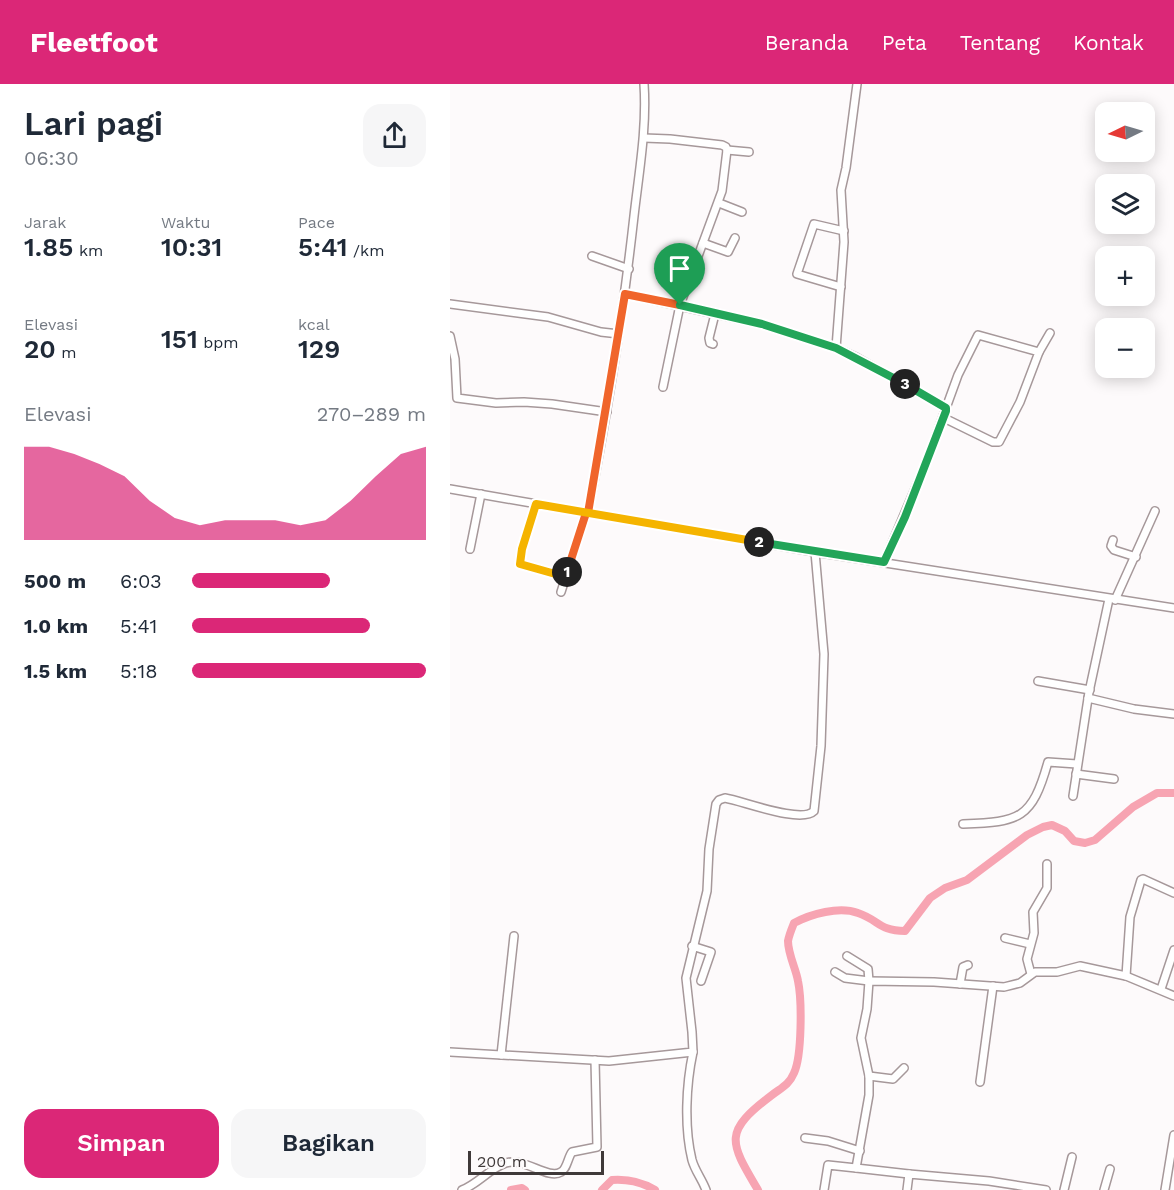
<!DOCTYPE html>
<html lang="id">
<head>
<meta charset="utf-8">
<style>
  body { margin:0; font-family:"Work Sans",sans-serif; background:#f6f6f7; color:#1f2937; height:100vh; display:flex; flex-direction:column; font-size:22px; white-space:nowrap }
  * { box-sizing:border-box; margin:0 }
  p { font-size:20px; color:#747a83 }
  .icon { flex:none; width:33px; height:33px; fill:none; stroke:currentColor; stroke-width:2; stroke-linecap:round; stroke-linejoin:round }
  .map { position:relative; flex:1; overflow:hidden }
  .sheet { display:flex; flex-direction:column; background:#fff; width:450px }
  .sheet>* { flex:none }
  .needle { width:39px; rotate:265deg }
  .controls { position:absolute; left:645px; top:18px; display:grid; gap:12px }
  .controls a { display:grid; place-items:center; width:60px; height:60px; border-radius:12px; background:#fff; box-shadow:0 3px 15px #0003; font-size:30px }
  .scale { position:absolute; left:18px; bottom:15px; width:136px; box-sizing:border-box; padding-left:6px; border:3px solid #3f3939; border-top:0; font-size:16px; line-height:21px; white-space:nowrap; color:#3f3939; -webkit-text-stroke:4px #fdfafb; paint-order:stroke }
  .pin { position:absolute; display:grid; place-items:center; width:51px; height:51px; color:#fff; margin:-62px -26px; border-radius:50% 50% 50% 0; rotate:-45deg; box-shadow:0 0 6px #0007 }
  .pin .icon { rotate:45deg }
  .km { position:absolute; width:30px; height:30px; margin:-15px; border-radius:50%; background:#222; color:#fff; font-size:16px; line-height:30px; text-align:center }
  .round { display:grid; place-items:center; flex:none; width:63px; height:63px; border-radius:18px; background:#f6f6f7 }
  .summary { display:flex; align-items:center; justify-content:space-between; height:102px; padding:0 24px }
  h1 { font-size:33px; font-weight:600; line-height:45px }
  .metrics { display:grid; grid-template-columns:repeat(3,1fr); gap:9px; height:102px; padding:6px 24px }
  .metrics div { display:grid; align-content:center }
  .metrics b { font-size:26px; font-weight:600 }
  .metrics small { font-size:16px; font-weight:400 }
  .metrics p { font-size:16px }
  .chart { height:168px; padding:12px 24px }
  .chart p { display:flex; justify-content:space-between }
  .chart svg { width:100%; height:108px; margin-top:6px; fill:#db2777; opacity:.7 }
  .primary-button { display:flex; gap:12px; margin-top:auto; padding:12px 24px }
  .primary-button a { flex:1; height:69px; border-radius:18px; background:#db2777; color:#fff; font-size:24px; font-weight:600; line-height:69px; text-align:center }
  .primary-button a+a { background:#f6f6f7; color:#1f2937 }
  ul { padding:0 24px; list-style:none; font-size:20px }
  li { display:grid; grid-template-columns:96px 72px 1fr; align-items:center; height:45px }
  li i { height:15px; border-radius:8px; background:#db2777 }
  header { display:flex; align-items:center; gap:36px; box-sizing:border-box; height:84px; padding:0 30px; background:#db2777; color:#fff }
  header strong { font-size:28px }
  nav { display:flex; gap:33px; margin-inline-start:auto; font-size:21px }
  main { display:flex; flex:1; min-height:0 }
  .map>svg:first-child { display:block }
  .lines { fill:none; stroke-linecap:round; stroke-linejoin:round }
  .river { stroke:#f7a4b2; stroke-width:8 }
  .minor-casing { stroke:#a6989a; stroke-width:10 }
  .minor { stroke:#fff; stroke-width:7 }
  .split-1-casing { stroke:#fff; stroke-width:12 }
  .split-2-casing { stroke:#fff; stroke-width:12 }
  .split-3-casing { stroke:#fff; stroke-width:12 }
  .split-4-casing { stroke:#fff; stroke-width:12 }
  .split-1 { stroke:#f0652b; stroke-width:8 }
  .split-2 { stroke:#f5b400; stroke-width:8 }
  .split-3 { stroke:#22a559; stroke-width:8 }
  .split-4 { stroke:#22a559; stroke-width:8 }
</style>
</head>
<body>
<header>
<strong>Fleetfoot</strong>
<nav><a>Beranda</a><a>Peta</a><a>Tentang</a><a>Kontak</a></nav>
</header>
<main>
<section class="sheet">
<div class="summary"><div><h1>Lari pagi</h1><p>06:30</p></div><a class="round"><svg class="icon" aria-label="share" viewBox="0 0 24 24"><path d="M12 15V3M7 8l5-5 5 5M5 13v7h14v-7"/></svg></a></div>
<div class="metrics">
<div><p>Jarak</p><b>1.85<small> km</small></b></div>
<div><p>Waktu</p><b>10:31</b></div>
<div><p>Pace</p><b>5:41<small> /km</small></b></div>
</div>
<div class="metrics">
<div><p>Elevasi</p><b>20<small> m</small></b></div>
<div><b>151<small> bpm</small></b></div>
<div><p>kcal</p><b>129</b></div>
</div>
<div class="chart"><p><span>Elevasi</span>270–289 m</p>
<svg viewBox="0 0 160 44" preserveAspectRatio="none"><path d="M0 44V6L10 6L20 9L30 13L40 18L50 28L60 35L70 38L80 36L90 36L100 36L110 38L120 36L130 28L140 18L150 9L160 6V44z"/></svg>
</div>
<ul>
<li><b>500 m</b>6:03<i style="width:59%"></i></li>
<li><b>1.0 km</b>5:41<i style="width:76%"></i></li>
<li><b>1.5 km</b>5:18<i style="width:100%"></i></li>
</ul>
<div class="primary-button"><a>Simpan</a><a>Bagikan</a></div>
</section>
<div class="map">
<svg width="724" height="1106" viewBox="0 0 724 1106">
  <rect width="100%" height="100%" fill="#fdfafb"/>
  <g class="lines">
    <g class="river">
      <polyline points="61,1106 72,1104 75,1106"/>
      <path d="M152,1106l10,-10c15,-1 30,2 43,10"/>
      <path d="M308,1106c-29,-49 -35,-58 14,-95 9,-7 17,-10 22,-22 8,-17 8,-73 4,-92 -2,-12 -10,-27 -10,-40 1,-6 4,-13 6,-18 17,-9 45,-17 64,-10 21,7 21,18 47,18l25,-33 15,-10 22,-8 60,-45 16,-8 9,-2 13,6 9,10 11,2 10,-3 38,-33 24,-14h17"/>
    </g>
    <defs>
      <g id="minor">
        <polyline points="194,54 220,55 272,61 276,63 277,66 272,107 230,221 213,303"/>
        <polyline points="277,66 299,68"/>
        <polyline points="269,119 292,128"/>
        <polyline points="253,159 278,168 285,154"/>
        <polyline points="142,172 179,185"/>
        <polyline points="391,203 347,190 364,140 394,147"/>
        <polyline points="175,210 312,240 386,264 406,273 496,324 476,379 434,478"/>
        <polyline points="0,220 98,233 151,248 169,250"/>
        <polyline points="0,252 5,275 7,314 46,319 74,318 102,320 157,328"/>
        <polyline points="263,260 260,259 259,254 265,230"/>
        <polyline points="386,264 394,158 391,106 396,84 407,0"/>
        <polyline points="589,268 600,249"/>
        <polyline points="494,334 543,358 549,358 570,318 589,268 528,251 508,291 496,324"/>
        <polyline points="0,405 365,468 724,524"/>
        <polyline points="86,420 72,465 70,480 116,493"/>
        <path d="M138,429c19,-98 35,-198 46,-297 5,-44 13,-88 10,-132"/>
        <polyline points="663,456 661,462 664,466 686,473"/>
        <polyline points="20,465 31,410"/>
        <polyline points="111,508 136,429"/>
        <polyline points="665,516 705,427"/>
        <polyline points="588,597 640,606"/>
        <polyline points="638,614 684,625 724,630"/>
        <polyline points="626,690 664,695"/>
        <polyline points="623,712 639,608 659,515"/>
        <path d="M513,740c57,-2 69,-5 85,-62l29,2"/>
        <polyline points="555,854 580,860"/>
        <polyline points="242,862 261,868 251,897"/>
        <polyline points="385,888 395,894 419,897 418,885 397,872"/>
        <polyline points="581,890 577,875 584,849 583,828 597,804 597,780"/>
        <polyline points="676,892 680,833 691,796 693,795 724,809"/>
        <polyline points="510,900 513,883 518,881"/>
        <polyline points="711,905 724,866"/>
        <path d="M0,968l159,9 84,-9 -1,-20 -6,-54 21,-87 2,-42 7,-45 3,-4 6,-2c18,3 76,26 89,13l7,-65 3,-92 -9,-102"/>
        <path d="M243,968c-7,33 -9,75 -1,108 3,11 10,19 14,30"/>
        <polyline points="51,971 64,852"/>
        <polyline points="419,992 443,995 454,984"/>
        <polyline points="530,998 543,902"/>
        <polyline points="355,1054 378,1057 410,1067"/>
        <polyline points="459,1090 406,1084 419,1011 419,992 411,954 417,925 419,897 484,898 554,903 570,899 585,888 607,888 630,882 676,892 724,912"/>
        <path d="M12,1106c16,-6 28,-22 44,-27 18,-6 42,17 55,9 6,-3 7,-15 11,-20l25,-5 -2,-87"/>
        <polyline points="374,1106 378,1081 406,1084"/>
        <polyline points="457,1106 459,1090 539,1097 596,1106"/>
        <polyline points="614,1106 622,1073"/>
        <polyline points="654,1106 660,1085"/>
        <polyline points="715,1106 724,1051"/>
      </g>
    </defs>
    <use href="#minor" class="minor-casing"/>
    <use href="#minor" class="minor"/>
  </g>
  <g class="lines">
    <defs>
      <polyline id="split-1" points="117,488 136,429 138,429 175,210 230,221"/>
      <polyline id="split-2" points="117,488 116,493 70,480 72,465 86,420 309,458"/>
      <polyline id="split-3" points="309,458 434,478 455,433 496,327 496,324 455,300"/>
      <polyline id="split-4" points="230,221 312,240 386,264 455,300"/>
    </defs>
    <use href="#split-1" class="split-1-casing"/>
    <use href="#split-2" class="split-2-casing"/>
    <use href="#split-3" class="split-3-casing"/>
    <use href="#split-4" class="split-4-casing"/>
    <use href="#split-1" class="split-1"/>
    <use href="#split-2" class="split-2"/>
    <use href="#split-3" class="split-3"/>
    <use href="#split-4" class="split-4"/>
  </g>
</svg>
<div class="controls">
<a><svg class="needle" viewBox="-14 -14 28 28"><path d="M0-13l5 13h-10z" fill="#e53935"/><path d="M0 13l5-13h-10z" fill="#747a83"/></svg></a>
<a><svg class="icon" aria-label="layers" viewBox="0 0 24 24"><path d="M12 4l9 5-9 5-9-5zM3 14l9 5 9-5"/></svg></a>
<a>+</a>
<a>−</a>
</div>
<div class="scale">200 m</div>
<div class="pin" style="left:230px;top:221px;background:#1e9e55"><svg class="icon" aria-label="arrive" viewBox="0 0 24 24"><path d="M6 21V4h12l-3 4 3 4H6"/></svg></div>
<b class="km" style="left:117px;top:488px">1</b>
<b class="km" style="left:309px;top:458px">2</b>
<b class="km" style="left:455px;top:300px">3</b>
</div>
</main>
</body>
</html>
